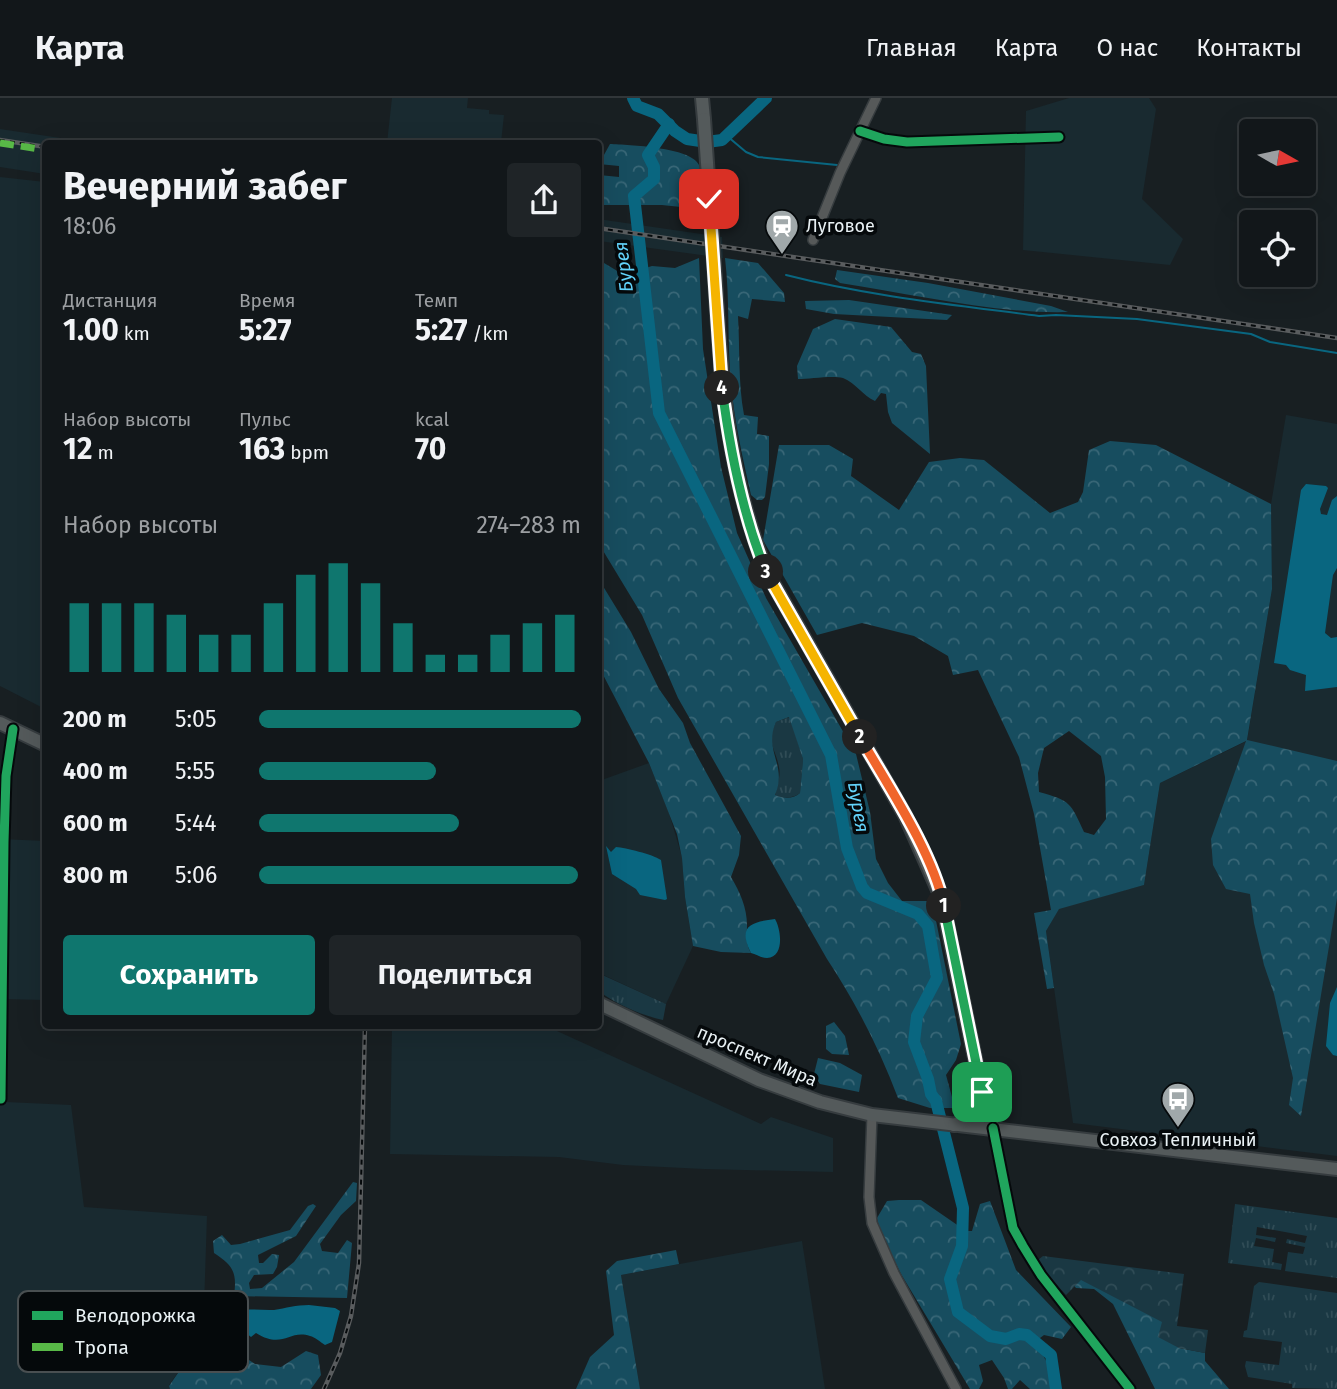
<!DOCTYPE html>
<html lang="ru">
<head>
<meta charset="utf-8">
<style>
  body { margin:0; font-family:"Fira Sans",sans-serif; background:#1f2427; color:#f1f3f6; height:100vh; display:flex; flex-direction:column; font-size:26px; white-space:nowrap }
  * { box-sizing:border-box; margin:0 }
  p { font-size:23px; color:#9c9fa2 }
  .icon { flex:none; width:38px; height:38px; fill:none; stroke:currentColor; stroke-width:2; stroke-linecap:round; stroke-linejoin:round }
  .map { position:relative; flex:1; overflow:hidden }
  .side { position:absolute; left:42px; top:42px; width:560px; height:889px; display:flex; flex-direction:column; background:#12171a; border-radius:7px; box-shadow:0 7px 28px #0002,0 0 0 2px #313639 }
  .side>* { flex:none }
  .needle { width:46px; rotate:99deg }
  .tools { position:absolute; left:1239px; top:21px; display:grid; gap:14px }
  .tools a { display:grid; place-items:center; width:77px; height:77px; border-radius:7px; background:#12171a; box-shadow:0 7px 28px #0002,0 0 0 2px #313639; font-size:35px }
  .pin { position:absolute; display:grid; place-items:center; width:60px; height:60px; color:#fff; margin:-30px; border-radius:14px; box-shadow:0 4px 10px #0006 }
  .km { position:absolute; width:35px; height:35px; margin:-18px; border-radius:50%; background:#222; color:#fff; font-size:19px; line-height:35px; text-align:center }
  .round { display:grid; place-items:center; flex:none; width:74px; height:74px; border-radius:7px; background:#1f2427 }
  .summary { display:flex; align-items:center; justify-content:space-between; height:119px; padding:0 21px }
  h1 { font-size:38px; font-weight:700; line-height:52px }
  .stats { display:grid; grid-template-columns:repeat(3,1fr); gap:10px; height:119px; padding:7px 21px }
  .stats div { display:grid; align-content:center }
  .stats b { font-size:30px; font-weight:700 }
  .stats small { font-size:19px; font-weight:400 }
  .stats p { font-size:19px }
  .chart { height:196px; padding:14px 21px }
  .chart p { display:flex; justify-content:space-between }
  .chart svg { width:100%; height:126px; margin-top:7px; stroke:#0f766e; stroke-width:6 }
  .primary-button { display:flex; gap:14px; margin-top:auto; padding:14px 21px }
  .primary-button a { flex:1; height:80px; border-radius:7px; background:#0f766e; color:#fff; font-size:28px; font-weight:700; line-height:80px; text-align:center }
  .primary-button a+a { background:#1f2427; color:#f1f3f6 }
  ul { padding:0 21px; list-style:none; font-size:23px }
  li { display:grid; grid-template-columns:112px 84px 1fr; align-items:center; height:52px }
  li i { height:18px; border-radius:9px; background:#0f766e }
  header { display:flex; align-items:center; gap:42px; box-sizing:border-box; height:98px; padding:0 35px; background:#12171a; border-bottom:2px solid #313639 }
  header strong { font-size:33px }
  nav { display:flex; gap:38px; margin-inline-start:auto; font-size:24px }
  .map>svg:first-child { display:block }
  .built { fill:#192a30 }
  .grass { fill:url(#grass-tufts) }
  .forest { fill:url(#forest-crowns); fill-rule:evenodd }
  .park { fill:url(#park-crowns) }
  .water { fill:#096680 }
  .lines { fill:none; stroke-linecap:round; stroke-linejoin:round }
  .stream { stroke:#096680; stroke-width:2 }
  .river { stroke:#096680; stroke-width:12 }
  .minor-casing { stroke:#363c3f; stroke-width:12 }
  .major-casing { stroke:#363c3f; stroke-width:16 }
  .minor { stroke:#565959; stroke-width:9 }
  .major { stroke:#545a5b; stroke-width:12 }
  .rail-casing { stroke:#595c5e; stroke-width:4.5 }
  .rail { stroke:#05090b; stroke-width:2; stroke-dasharray:5; stroke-linecap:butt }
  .major-bridge-casing { stroke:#363c3f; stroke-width:16; stroke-linecap:butt }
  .major-bridge { stroke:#545a5b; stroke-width:12 }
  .quiet { stroke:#58b947; stroke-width:7; stroke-dasharray:14 7; stroke-linecap:butt }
  .cycleway-casing { stroke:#05090b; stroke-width:13 }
  .cycleway { stroke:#20a55d; stroke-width:9 }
  .split-1-casing { stroke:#fff; stroke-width:14 }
  .split-2-casing { stroke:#fff; stroke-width:14 }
  .split-3-casing { stroke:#fff; stroke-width:14 }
  .split-4-casing { stroke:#fff; stroke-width:14 }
  .split-5-casing { stroke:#fff; stroke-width:14 }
  .split-1 { stroke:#22a559; stroke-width:9 }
  .split-2 { stroke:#f0652b; stroke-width:9 }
  .split-3 { stroke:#f5b400; stroke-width:9 }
  .split-4 { stroke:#22a559; stroke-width:9 }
  .split-5 { stroke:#f5b400; stroke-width:9 }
  .labels { text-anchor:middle; stroke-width:7; stroke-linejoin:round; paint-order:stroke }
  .poi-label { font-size:18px; fill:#e9f1f4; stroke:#05090b; text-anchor:start }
  .street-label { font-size:18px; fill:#e9f1f4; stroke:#05090b }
  .water-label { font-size:19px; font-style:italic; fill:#63d3fa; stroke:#05090b }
  .key { fill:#05090b; stroke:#494f51; stroke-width:2 }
  .key-label { font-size:19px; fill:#e9f1f4 }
</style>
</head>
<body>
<header>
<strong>Карта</strong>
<nav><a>Главная</a><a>Карта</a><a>О нас</a><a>Контакты</a></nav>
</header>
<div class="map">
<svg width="1337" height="1291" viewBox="0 0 1337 1291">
  <defs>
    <pattern id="grass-tufts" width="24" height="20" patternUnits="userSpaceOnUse" patternTransform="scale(1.75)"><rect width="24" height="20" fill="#1a3843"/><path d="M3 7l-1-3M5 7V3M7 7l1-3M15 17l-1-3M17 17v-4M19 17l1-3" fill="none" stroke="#304c56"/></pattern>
    <pattern id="forest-crowns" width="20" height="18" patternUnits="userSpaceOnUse" patternTransform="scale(1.75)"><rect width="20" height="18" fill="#174d5f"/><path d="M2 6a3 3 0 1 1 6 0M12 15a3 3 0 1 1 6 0" fill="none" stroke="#396777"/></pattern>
    <pattern id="park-crowns" width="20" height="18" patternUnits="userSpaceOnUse" patternTransform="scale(1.75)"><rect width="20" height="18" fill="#1a3843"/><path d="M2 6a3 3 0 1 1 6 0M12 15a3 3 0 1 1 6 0" fill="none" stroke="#304c56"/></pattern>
  </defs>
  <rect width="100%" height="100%" fill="#181f22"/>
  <g class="built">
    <polygon points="392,0 468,0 467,10 489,12 489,16 504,17 501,45 387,45"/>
    <polygon points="1069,0 1149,0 1156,11 1142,101 1183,141 1170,167 1023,152 1026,13"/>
    <polygon points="0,31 94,45 46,46 45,76 0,69"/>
    <polygon points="0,79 45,84 45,611 0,588"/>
    <polygon points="598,121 722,139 723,160 599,143"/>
    <polygon points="1286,317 1337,326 1337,1058 1073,1025 1046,833 1059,810 1144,787 1160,685 1247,643 1272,491 1271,406"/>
    <polygon points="649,665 669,715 682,759 685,799 693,848 666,906 599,875 599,683"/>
    <polygon points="0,741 46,743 45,902 3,901 6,1004 71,1007 84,1109 207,1118 203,1239 169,1287 170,1291 0,1291"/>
    <polygon points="392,928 546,928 761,1026 771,1019 833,1040 833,1074 704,1071 623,1067 559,1059 390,1056"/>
    <polygon points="802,1143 825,1291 640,1291 621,1177"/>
  </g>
  <g class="grass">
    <path d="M790,619l13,42 -3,34c-8,6 -16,5 -25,3 2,-9 6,-21 4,-29 -4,-21 -13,-23 -3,-45z"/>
    <path d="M598,875l68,31 -3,16c-22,-5 -46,-15 -64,-29z"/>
    <polygon points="1235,1106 1337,1120 1337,1180 1285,1173 1288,1154 1303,1156 1305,1149 1286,1145 1287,1141 1305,1145 1307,1138 1257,1129 1256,1137 1276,1140 1275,1144 1256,1140 1254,1148 1274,1151 1272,1164 1282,1166 1281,1172 1228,1165"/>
    <polygon points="1259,1184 1337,1195 1337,1291 1292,1290 1292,1286 1248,1279 1245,1268 1246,1263 1279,1267 1282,1244 1243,1239 1244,1233 1247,1232 1254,1188"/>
  </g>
  <g class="forest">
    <path d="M610,46c18,1 81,3 89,21 3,9 1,34 1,44l-38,-4h-63v-30l20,2v-11l-20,-2z"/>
    <path d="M699,160l4,91 18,118 16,66 29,65 90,156 14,58 6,47 12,24 14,18h30l29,143 -5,16 -10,15 9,33h-25l-32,-10c-19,-50 -42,-95 -71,-139l-149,-261 -36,-83 -43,-71v-284l25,15 28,-9 23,2zM789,619l14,42 -3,34c-7,6 -16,6 -25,2 13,-30 -12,-44 1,-73z"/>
    <path d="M725,160l33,5 26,30 1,9 -33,-3 -4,20 -10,-3c2,34 0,66 6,99l14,2 -1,17 12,2v28l-4,33 -3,3h-5l-6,-5c-8,-36 -17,-75 -20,-112 -4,-42 -1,-84 -6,-125z"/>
    <path d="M837,172l91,13 123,23 17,6c-73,2 -155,-18 -228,-29l-5,-4z"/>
    <polygon points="849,202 952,217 947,222 834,216 806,211 805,203"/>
    <path d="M835,221l56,8 21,25 9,2 5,12 4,88 -38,-31 -4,-11 -2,-18 -5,-1 -6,8c-12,-5 -19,-18 -32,-23 -10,-3 -34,1 -45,1l-1,-13 16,-37z"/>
    <path d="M1110,343l46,4 115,59 1,85 -25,151 90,21v137l-36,218 -12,-11 4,-27 -19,-84 -10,-29 -10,-42 -4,-29 -24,-5 -13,-24 -2,-26 35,-98 -86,42 -16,102 -85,24 -13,22 8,57 -7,1 -13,-76 17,-3 -17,-96 -15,-57 -41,-87 -25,5 -5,-19 -34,-20 -52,-13 -45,12 -54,-95 16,-95h50l24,14 -2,17 48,34 30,-48 31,-4 24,2 66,53 28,-11 5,-10 6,-42zM1069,633l32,25 4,21 1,42 -12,16 -10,-3c-14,-30 -13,-31 -45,-40l-1,-19 6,-25z"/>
    <path d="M598,480l33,54 28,57 24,34 7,20 51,93 -2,19 -8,22c9,15 16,31 16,48 0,11 -2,17 4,28l-30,-1 -28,-6 -8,-49 -3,-39 -5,-24 -28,-71 -50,-96z"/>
    <polygon points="834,924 845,938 849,957 832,956 826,951 826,928"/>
    <polygon points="818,960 840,965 862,977 859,994 820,986 814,976"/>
    <path d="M353,1084l4,1 -1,18 -15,14 -21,29 2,7 16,2 9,-13 5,3 -5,55 -113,-2c3,-23 0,-30 -20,-43l-1,-12 9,-6 9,10 9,-1 50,-14 18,-24 5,-2 3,2 -20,30 -38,19 1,8h4l9,-9 7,1 -2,12 -4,7 -19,1 -5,8 1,6 12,-1 32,-26z"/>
    <polygon points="899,1102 921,1102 966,1133 972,1133 980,1106 990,1103 1016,1172 1071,1229 1062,1241 1044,1237 1036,1243 1060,1291 1030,1291 1020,1282 1012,1291 1008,1291 1004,1280 992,1262 979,1267 983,1283 979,1291 970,1291 901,1176 880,1133 877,1120 887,1103"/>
    <polygon points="676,1152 679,1166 621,1177 640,1291 576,1291 590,1259 614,1237 606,1173 617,1163"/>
    <polygon points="1062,1173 1161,1210 1179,1250 1205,1255 1205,1263 1229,1291 1155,1291 1113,1206 1094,1191 1076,1190"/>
    <polygon points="212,1213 223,1214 228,1230 225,1246 255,1266 281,1269 306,1253 318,1257 321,1277 311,1291 170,1291 169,1288 203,1239 204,1215"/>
  </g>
  <polygon class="park" points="1043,1158 1184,1176 1177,1228 1208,1232 1205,1255 1179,1250 1158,1239 1162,1224 1081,1182 1066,1197 1040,1168 1038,1162"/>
  <g class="water">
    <polygon points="1306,386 1326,388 1328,390 1320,411 1321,416 1327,417 1332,402 1337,398 1337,470 1333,477 1325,535 1331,540 1337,539 1337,589 1305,593 1306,577 1290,572 1286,567 1274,565 1301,392"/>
    <path d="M606,748l5,6 5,-5c10,1 36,7 45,13l6,39 -2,1 -25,-5 -4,-6 -24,-15z"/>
    <path d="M775,821c6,10 10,38 -8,39 -6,0 -11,-4 -16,-5 -14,-28 1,-31 24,-34z"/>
    <polygon points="1337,889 1337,958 1333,957 1326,948 1330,905"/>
    <path d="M309,1207l26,3 5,3 -8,31 -7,3c-5,-3 -10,-8 -15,-9 -21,-7 -27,14 -54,-3l-5,4 -10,-8 -3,-8 -8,-2c11,-14 28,-8 44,-9 12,-2 22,-5 35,-5z"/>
  </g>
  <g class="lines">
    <g class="stream">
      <polyline points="727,38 746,54 758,59 837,67"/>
      <path d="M786,177c82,21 169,30 253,41l17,-1 81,4 114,15 19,8 67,11"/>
    </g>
    <g class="river">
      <polyline points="633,0 637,8 658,16 675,33 687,41 707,44 722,42 766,0"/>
      <polyline points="669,26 648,57 654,69 654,81 634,98 659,315 831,657 847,750 862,789 867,795 918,816 928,828 937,880 917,918 914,944 928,981 931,996 936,1003 963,1110 962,1148 950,1181 958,1214 990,1238 1006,1241 1019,1236 1027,1237 1051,1257 1056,1291"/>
    </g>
    <defs>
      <g id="minor">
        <polyline points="860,33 884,41 907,44 1059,39"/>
        <polyline points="813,142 840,75 876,0"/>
        <polyline points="1,1001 4,744 6,678 13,631"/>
        <polyline points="872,1017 869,1099 872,1125 894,1175 956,1291"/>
        <polyline points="993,1030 1013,1130 1023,1148 1041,1177 1130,1291"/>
      </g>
      <g id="major">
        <polyline points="702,0 704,21"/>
        <path d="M715,181c6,105 12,192 51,292l139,244 37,84 40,193 11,36"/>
        <polyline points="0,625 46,647"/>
        <polyline points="598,905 759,982 820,1004 872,1017 1337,1071"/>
        <polyline points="954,1027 965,1023 973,1017 978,991"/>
      </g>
    </defs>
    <use href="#minor" class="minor-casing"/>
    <use href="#major" class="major-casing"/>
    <use href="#minor" class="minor"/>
    <use href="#major" class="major"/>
    <defs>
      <g id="rail">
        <polyline points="0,42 46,49"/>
        <polyline points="598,130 1337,240"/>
        <polyline points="324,1291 340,1255 351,1218 359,1165 365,928"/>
      </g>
    </defs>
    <use href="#rail" class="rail-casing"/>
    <use href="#rail" class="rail"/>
    <defs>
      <polyline id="major-bridge" points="704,21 715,181"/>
    </defs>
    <use href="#major-bridge" class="major-bridge-casing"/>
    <use href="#major-bridge" class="major-bridge"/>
    <polyline class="quiet" points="0,45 46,52"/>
    <defs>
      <g id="cycleway">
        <polyline points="860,33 884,41 907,44 1059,39"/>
        <polyline points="1,1001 4,744 6,678 13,631"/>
        <polyline points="993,1030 1013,1130 1023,1148 1041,1177 1130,1291"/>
      </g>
    </defs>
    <use href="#cycleway" class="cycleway-casing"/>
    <use href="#cycleway" class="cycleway"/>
  </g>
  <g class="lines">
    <defs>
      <polyline id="split-1" points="944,808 982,994"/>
      <path id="split-2" d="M860,639c28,49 72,114 84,169"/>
      <polyline id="split-3" points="766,474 860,639"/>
      <path id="split-4" d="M722,290c8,63 20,125 44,184"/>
      <polyline id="split-5" points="709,101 722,290"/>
    </defs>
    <use href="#split-1" class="split-1-casing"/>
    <use href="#split-2" class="split-2-casing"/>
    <use href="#split-3" class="split-3-casing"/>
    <use href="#split-4" class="split-4-casing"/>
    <use href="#split-5" class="split-5-casing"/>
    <use href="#split-1" class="split-1"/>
    <use href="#split-2" class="split-2"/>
    <use href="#split-3" class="split-3"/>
    <use href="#split-4" class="split-4"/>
    <use href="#split-5" class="split-5"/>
  </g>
  <defs>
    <symbol id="station-pin" viewBox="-11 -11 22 30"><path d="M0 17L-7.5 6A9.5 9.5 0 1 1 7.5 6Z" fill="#a0a8aa" stroke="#05090b"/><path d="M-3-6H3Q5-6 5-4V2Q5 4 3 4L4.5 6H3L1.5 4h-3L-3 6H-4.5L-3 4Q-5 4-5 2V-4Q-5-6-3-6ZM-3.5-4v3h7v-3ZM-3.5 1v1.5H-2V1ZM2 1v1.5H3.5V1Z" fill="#fff"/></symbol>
    <symbol id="bus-pin" viewBox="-11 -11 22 30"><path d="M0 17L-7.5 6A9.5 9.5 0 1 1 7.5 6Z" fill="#a0a8aa" stroke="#05090b"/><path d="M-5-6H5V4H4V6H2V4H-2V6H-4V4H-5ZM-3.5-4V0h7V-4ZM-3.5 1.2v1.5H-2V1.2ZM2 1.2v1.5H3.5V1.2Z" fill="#fff"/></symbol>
  </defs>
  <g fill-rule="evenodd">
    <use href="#station-pin" x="763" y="109" width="38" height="52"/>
    <use href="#bus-pin" x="1159" y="982" width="38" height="52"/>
  </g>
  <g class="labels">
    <g class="poi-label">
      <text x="806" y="134">Луговое</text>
      <text x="1178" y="1048" text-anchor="middle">Совхоз Тепличный</text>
    </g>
    <g class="street-label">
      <text transform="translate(757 958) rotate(23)" y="6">проспект Мира</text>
    </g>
    <g class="water-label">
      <text transform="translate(623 169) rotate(-97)" y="7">Бурея</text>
      <text transform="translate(859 709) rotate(80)" y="7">Бурея</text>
    </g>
  </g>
  <rect x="18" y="1193" width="230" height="81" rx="10" class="key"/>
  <rect x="32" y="1213" width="31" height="9" fill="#20a55d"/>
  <rect x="32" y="1245" width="31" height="8" fill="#58b947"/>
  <g class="key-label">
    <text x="75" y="1224">Велодорожка</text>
    <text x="75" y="1256">Тропа</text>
  </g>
</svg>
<div class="tools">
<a><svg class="needle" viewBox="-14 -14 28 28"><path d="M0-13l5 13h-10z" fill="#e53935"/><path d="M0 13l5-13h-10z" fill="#9c9fa2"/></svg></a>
<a><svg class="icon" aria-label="locate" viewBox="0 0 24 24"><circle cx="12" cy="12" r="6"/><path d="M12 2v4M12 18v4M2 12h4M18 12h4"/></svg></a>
</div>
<div class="pin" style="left:982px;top:994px;background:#1e9e55"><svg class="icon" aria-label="arrive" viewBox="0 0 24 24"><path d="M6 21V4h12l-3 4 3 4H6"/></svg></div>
<div class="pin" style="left:709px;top:101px;background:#d93025"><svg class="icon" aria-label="check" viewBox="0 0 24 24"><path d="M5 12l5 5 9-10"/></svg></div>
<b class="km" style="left:944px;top:808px">1</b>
<b class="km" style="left:860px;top:639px">2</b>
<b class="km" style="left:766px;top:474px">3</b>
<b class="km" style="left:722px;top:290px">4</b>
<section class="side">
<div class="summary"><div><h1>Вечерний забег</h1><p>18:06</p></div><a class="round"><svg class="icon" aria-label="share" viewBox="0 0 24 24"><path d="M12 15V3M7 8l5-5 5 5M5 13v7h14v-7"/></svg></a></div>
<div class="stats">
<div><p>Дистанция</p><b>1.00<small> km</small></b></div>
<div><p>Время</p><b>5:27</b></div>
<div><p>Темп</p><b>5:27<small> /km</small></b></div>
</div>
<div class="stats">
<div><p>Набор высоты</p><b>12<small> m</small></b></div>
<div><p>Пульс</p><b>163<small> bpm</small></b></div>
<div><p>kcal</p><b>70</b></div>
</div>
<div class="chart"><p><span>Набор высоты</span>274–283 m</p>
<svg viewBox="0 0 160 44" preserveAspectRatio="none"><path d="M5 44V20M15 44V20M25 44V20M35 44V24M45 44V31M55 44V31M65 44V20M75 44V10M85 44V6M95 44V13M105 44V27M115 44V38M125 44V38M135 44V31M145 44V27M155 44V24"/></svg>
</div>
<ul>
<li><b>200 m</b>5:05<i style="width:100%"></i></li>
<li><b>400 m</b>5:55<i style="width:55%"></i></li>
<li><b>600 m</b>5:44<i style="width:62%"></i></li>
<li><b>800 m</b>5:06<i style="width:99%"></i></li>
</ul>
<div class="primary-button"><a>Сохранить</a><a>Поделиться</a></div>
</section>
</div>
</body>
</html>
